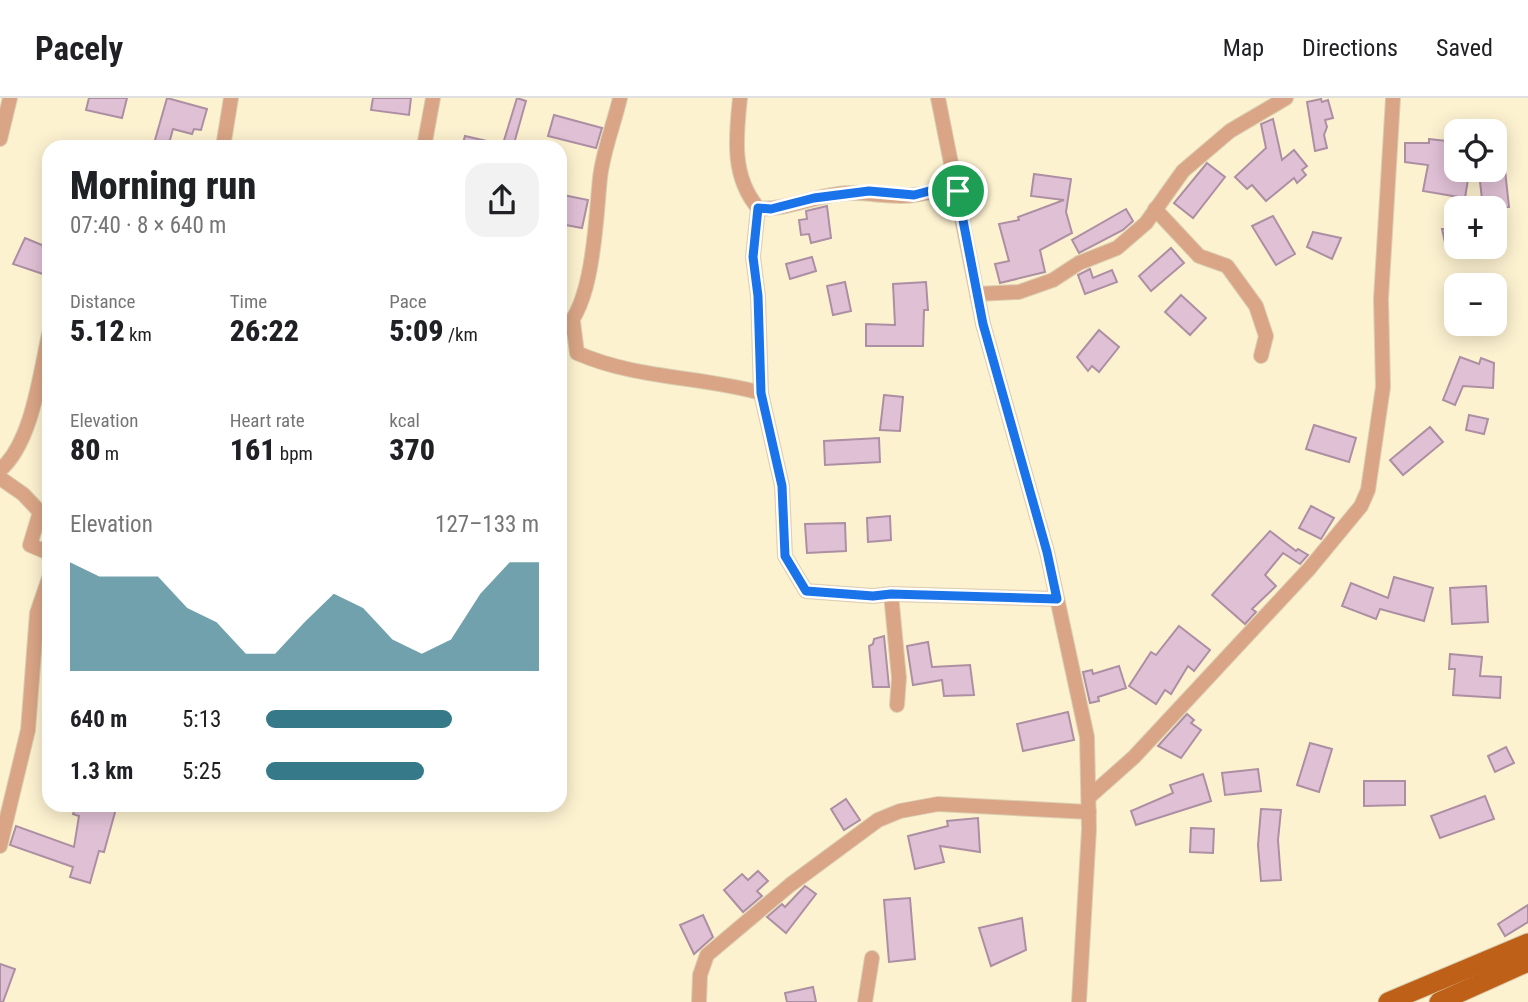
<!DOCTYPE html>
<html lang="en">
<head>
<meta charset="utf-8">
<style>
  body { margin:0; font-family:"Roboto Condensed",sans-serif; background:#f2f2f2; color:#202124; height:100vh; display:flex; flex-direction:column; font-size:26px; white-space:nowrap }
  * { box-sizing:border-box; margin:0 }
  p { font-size:23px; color:#757577 }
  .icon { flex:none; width:38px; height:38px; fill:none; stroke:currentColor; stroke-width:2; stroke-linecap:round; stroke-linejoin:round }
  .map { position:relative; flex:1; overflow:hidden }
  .side { position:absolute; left:42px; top:42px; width:525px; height:672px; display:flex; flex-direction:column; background:#fff; border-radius:21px; box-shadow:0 4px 18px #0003 }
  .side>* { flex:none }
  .controls { position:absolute; left:1444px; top:21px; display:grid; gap:14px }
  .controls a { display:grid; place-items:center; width:63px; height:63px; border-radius:14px; background:#fff; box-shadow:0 4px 18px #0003; font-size:35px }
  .pin { position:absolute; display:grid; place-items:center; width:60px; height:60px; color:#fff; margin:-30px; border:4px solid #fff; border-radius:50%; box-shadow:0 2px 7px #0007 }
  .round { display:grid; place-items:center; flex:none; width:74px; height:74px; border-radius:21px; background:#f2f2f2 }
  .headline { display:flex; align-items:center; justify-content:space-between; height:119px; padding:0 28px }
  h1 { font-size:38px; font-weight:800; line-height:52px }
  .metrics { display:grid; grid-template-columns:repeat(3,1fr); gap:10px; height:119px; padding:7px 28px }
  .metrics div { display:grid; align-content:center }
  .metrics b { font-size:30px; font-weight:800 }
  .metrics small { font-size:19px; font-weight:400 }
  .metrics p { font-size:19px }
  .chart { height:196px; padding:14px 28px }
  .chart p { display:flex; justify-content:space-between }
  .chart svg { width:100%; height:126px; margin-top:7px; fill:#367a89; opacity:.7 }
  ul { padding:0 28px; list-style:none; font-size:23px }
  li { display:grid; grid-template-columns:112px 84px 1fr; align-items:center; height:52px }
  li i { height:18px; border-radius:9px; background:#367a89 }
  header { display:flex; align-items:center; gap:42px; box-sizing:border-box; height:98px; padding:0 35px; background:#fff; border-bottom:2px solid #e0e0e0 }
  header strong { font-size:33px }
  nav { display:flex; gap:38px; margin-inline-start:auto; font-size:24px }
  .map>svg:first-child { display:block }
  .building { fill:#e0c0d5; stroke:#ad8fa3; stroke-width:2 }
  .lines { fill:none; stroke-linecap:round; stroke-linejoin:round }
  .minor-casing { stroke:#dad0b2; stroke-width:16 }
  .major-casing { stroke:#dad0b2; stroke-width:21 }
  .minor { stroke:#daa586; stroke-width:14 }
  .major { stroke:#be6017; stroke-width:19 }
  .route-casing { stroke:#fff; stroke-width:14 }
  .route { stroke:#1a73e8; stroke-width:9 }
</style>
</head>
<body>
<header>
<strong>Pacely</strong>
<nav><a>Map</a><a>Directions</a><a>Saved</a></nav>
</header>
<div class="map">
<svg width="1528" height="904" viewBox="0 0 1528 904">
  <rect width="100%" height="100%" fill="#fdf2d0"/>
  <g class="building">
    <polygon points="89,0 127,0 122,20 86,12"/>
    <polygon points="167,0 207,11 201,32 194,31 192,36 173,31 168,49 153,49"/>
    <polygon points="373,0 411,0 409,17 371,12"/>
    <polygon points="517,0 526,3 513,49 502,49"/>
    <polygon points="1321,1 1322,4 1328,2 1333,20 1325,22 1327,29 1324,37 1327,50 1315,53 1307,4"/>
    <polygon points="554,17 602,30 596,50 548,38"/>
    <polygon points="1273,21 1282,62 1294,52 1307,68 1302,72 1306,77 1297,85 1294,80 1266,103 1252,87 1247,91 1235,79 1266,50 1261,26"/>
    <polygon points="465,38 496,45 496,49 462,49"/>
    <polygon points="1429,41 1455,44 1456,73 1469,75 1465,100 1423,93 1428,67 1405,64 1405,45 1429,45"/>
    <polygon points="1207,65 1225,79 1193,120 1174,105"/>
    <polygon points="1505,72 1509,109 1483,110 1479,75"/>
    <polygon points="1034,76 1071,81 1066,114 1072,135 1040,152 1045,174 1000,185 995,166 1009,163 999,126 1019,122 1018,119 1064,102 1031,98"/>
    <polygon points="563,97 588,102 582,130 560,126"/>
    <polygon points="827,108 831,140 811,145 809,136 801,137 799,122 807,121 806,113"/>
    <polygon points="1126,111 1133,123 1123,132 1079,155 1072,142"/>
    <polygon points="1273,118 1295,156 1276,167 1252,128"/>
    <polygon points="1442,131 1456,131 1456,149 1446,149"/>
    <polygon points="1313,134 1341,140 1332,161 1307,149"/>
    <polygon points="25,140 49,150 49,178 13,166"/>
    <polygon points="1171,150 1184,165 1151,193 1139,178"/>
    <polygon points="812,159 816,173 790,181 786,166"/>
    <polygon points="1090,171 1093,180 1112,172 1117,184 1085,196 1078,177"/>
    <polygon points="845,184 851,213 833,217 827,188"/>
    <polygon points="926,184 928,212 924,212 923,248 866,248 866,226 895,227 893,186"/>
    <polygon points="1181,197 1206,220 1190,237 1165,214"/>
    <polygon points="1099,232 1119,249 1099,274 1092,268 1088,273 1077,259"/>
    <polygon points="1460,259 1479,266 1481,260 1494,265 1493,290 1463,288 1455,307 1443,302"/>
    <polygon points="884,297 903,299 900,333 880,332"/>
    <polygon points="1469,317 1488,321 1484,336 1466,332"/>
    <polygon points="1314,327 1356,340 1349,364 1306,351"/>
    <polygon points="1430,329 1443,344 1403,377 1390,362"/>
    <polygon points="879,340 880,364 825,367 824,343"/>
    <polygon points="1311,408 1334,420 1321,441 1299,430"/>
    <polygon points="890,418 891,442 868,444 867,420"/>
    <polygon points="845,425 846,453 807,455 805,426"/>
    <polygon points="1270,433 1296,453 1298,451 1308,457 1300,466 1283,455 1265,477 1276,488 1252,511 1256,514 1245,526 1212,497"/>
    <polygon points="1394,479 1433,490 1424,523 1380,511 1376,521 1342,508 1351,485 1388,500"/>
    <polygon points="1486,488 1488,524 1452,526 1450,490"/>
    <polygon points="1179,528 1210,552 1194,573 1188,568 1171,596 1165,592 1156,606 1129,588 1151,554 1156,557"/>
    <polygon points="884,538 889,589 873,589 869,548 873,546 874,541"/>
    <polygon points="928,544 932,569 970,567 974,597 944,598 942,582 913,587 907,548"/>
    <polygon points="1450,556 1482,559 1480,578 1501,579 1500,600 1453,597 1455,571 1449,571"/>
    <polygon points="1119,568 1126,590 1098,599 1099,603 1090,605 1083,574 1092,572 1093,576"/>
    <polygon points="1068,614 1074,642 1023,653 1017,626"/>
    <polygon points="1187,616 1194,622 1191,625 1201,632 1181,660 1158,648"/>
    <polygon points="1310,645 1332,651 1319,694 1297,687"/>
    <polygon points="1506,649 1514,665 1495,674 1488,658"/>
    <polygon points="1258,671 1261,693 1225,697 1222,675"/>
    <polygon points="1203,676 1211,703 1136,727 1131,713 1173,695 1170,687"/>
    <polygon points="1364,683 1405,683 1405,707 1364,708"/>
    <polygon points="1485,698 1494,721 1440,740 1431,718"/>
    <polygon points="846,701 860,722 844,732 831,711"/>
    <polygon points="76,707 117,707 104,754 99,753 90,785 70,779 73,769 10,747 16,728 74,749 79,718 73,716"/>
    <polygon points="1261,711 1281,712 1278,742 1281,782 1261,783 1258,747"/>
    <polygon points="978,720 980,754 940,748 944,764 915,771 908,738 948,728 947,723"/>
    <polygon points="1191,730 1214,731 1213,755 1190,754"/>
    <polygon points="758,773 768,783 757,793 762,798 743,814 724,792 742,776 748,782"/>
    <polygon points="805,788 816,796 786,835 767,819 782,806 785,809"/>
    <polygon points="910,800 915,861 889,864 884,802"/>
    <polygon points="1528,807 1528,824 1505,838 1498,826"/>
    <polygon points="703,817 713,839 694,856 680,827"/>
    <polygon points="1022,820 1026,852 991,868 979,830"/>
    <polygon points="0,866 15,871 3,904 0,904"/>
    <polygon points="813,889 816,904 787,904 785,895"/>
  </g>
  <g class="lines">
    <defs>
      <g id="minor">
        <path d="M740,0c-4,38 -9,78 18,110 23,3 55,-11 80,-14 26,-4 51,5 76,1 14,-1 28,-7 42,-11"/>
        <polyline points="938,0 983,226 1047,454 1087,639 1089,731 1079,904"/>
        <polyline points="0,41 10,0"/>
        <polyline points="223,49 231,0"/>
        <polyline points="424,49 433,0"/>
        <polyline points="758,110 753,159 758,198 761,295"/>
        <polyline points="1155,111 1199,158 1227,168 1256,208 1266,238 1261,258"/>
        <polyline points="977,196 1019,194 1053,182 1079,165 1117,150 1146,125 1183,73 1230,33 1286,0"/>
        <path d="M573,224l4,31c59,26 123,23 184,40l21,93 3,70 21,35 67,5 18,-2 8,84 -2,27"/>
        <path d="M560,234c34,-20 36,-118 40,-154 3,-27 14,-54 20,-80"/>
        <path d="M0,372c32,-27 40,-96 49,-136"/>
        <polyline points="0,380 23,396 40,414 30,447 49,455"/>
        <polyline points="891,496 1057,501"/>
        <polyline points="1089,699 1134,659 1309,471 1361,408 1368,392 1383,289 1381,201 1393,0"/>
        <polyline points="0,748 28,632 37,515 49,480"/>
        <polyline points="699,904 700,877 707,857 790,787 878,722 900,713 938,706 1089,714"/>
        <polyline points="865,904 872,860"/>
      </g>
      <g id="major">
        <polyline points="1388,904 1528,845"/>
        <polyline points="1439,904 1528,864"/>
      </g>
    </defs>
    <use href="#minor" class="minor-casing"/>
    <use href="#major" class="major-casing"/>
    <use href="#minor" class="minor"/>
    <use href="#major" class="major"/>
  </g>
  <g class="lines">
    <defs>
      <polygon id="route" points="956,86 983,226 1047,454 1057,501 891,496 873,498 806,493 785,458 782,388 761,295 758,198 753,159 758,110 771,111 814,100 869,93 914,97"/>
    </defs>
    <use href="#route" class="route-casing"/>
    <use href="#route" class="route"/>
  </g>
</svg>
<div class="controls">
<a><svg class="icon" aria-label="locate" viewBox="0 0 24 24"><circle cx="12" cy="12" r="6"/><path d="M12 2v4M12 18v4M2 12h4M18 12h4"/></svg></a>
<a>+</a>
<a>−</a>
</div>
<div class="pin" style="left:958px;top:93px;background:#1e9e55"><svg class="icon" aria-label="arrive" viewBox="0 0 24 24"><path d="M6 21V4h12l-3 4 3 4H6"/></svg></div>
<section class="side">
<div class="headline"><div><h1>Morning run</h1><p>07:40 · 8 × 640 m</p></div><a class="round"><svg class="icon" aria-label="share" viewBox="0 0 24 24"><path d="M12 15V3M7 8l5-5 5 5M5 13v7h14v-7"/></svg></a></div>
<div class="metrics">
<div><p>Distance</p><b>5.12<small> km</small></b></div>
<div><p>Time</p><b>26:22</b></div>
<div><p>Pace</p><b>5:09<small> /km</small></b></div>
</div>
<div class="metrics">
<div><p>Elevation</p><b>80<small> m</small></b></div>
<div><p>Heart rate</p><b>161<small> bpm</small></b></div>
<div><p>kcal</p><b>370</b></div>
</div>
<div class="chart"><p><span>Elevation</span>127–133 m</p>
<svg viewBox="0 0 160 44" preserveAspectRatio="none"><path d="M0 44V6L10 11L20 11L30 11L40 22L50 27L60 38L70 38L80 27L90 17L100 22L110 33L120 38L130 33L140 17L150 6L160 6V44z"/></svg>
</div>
<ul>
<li><b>640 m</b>5:13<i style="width:68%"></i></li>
<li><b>1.3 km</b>5:25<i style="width:58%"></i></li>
</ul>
</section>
</div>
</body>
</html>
